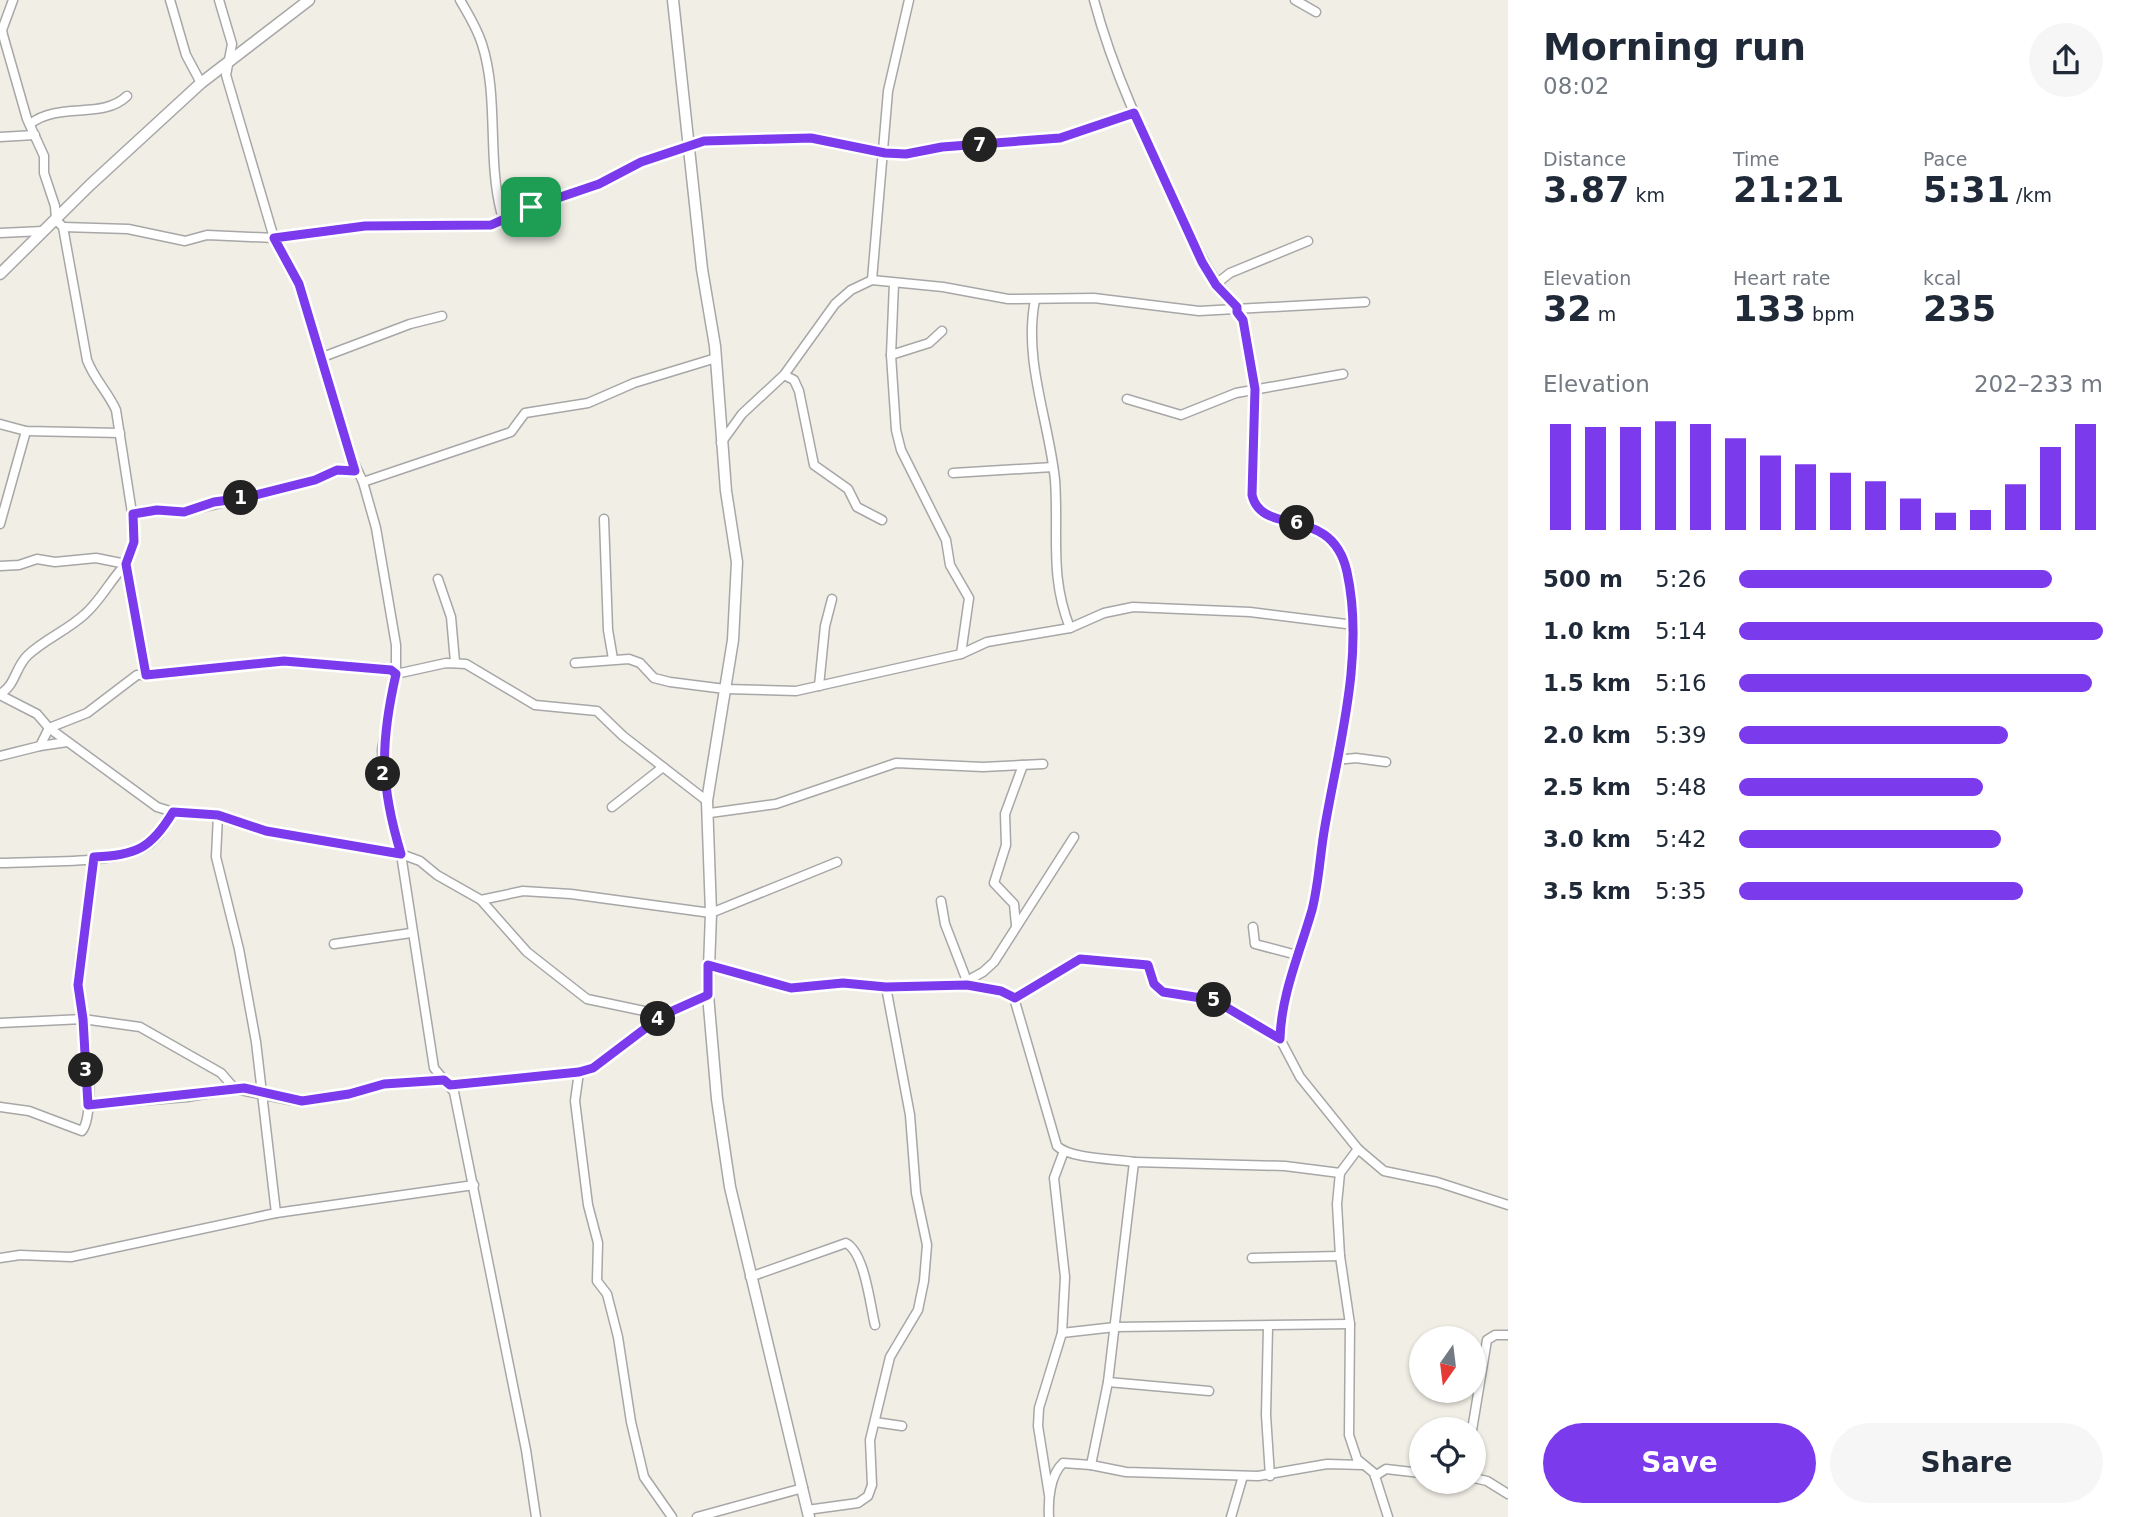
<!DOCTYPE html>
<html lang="en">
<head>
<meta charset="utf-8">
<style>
  body { margin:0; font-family:"DejaVu Sans",sans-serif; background:#f6f6f7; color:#1f2937; height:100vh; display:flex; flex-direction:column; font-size:26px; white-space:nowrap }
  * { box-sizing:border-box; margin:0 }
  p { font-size:23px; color:#747a83 }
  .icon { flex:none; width:38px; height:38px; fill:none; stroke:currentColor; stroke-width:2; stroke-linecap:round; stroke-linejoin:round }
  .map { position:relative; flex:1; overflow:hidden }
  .details { display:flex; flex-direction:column; background:#fff; width:630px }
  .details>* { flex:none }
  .needle { width:46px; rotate:194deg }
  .buttons { position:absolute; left:1409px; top:1326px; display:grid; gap:14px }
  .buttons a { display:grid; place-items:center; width:77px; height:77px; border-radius:50%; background:#fff; box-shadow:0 2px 5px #0004; font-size:35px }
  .pin { position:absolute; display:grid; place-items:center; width:60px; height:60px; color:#fff; margin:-30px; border-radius:14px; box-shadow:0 4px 10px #0006 }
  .km { position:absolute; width:35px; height:35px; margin:-18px; border-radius:50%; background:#222; color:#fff; font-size:19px; line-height:35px; text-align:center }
  .round { display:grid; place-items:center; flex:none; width:74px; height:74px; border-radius:37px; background:#f6f6f7 }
  .head { display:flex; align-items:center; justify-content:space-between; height:119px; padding:0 35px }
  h1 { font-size:38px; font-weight:600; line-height:52px }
  .figures { display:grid; grid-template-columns:repeat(3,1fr); gap:10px; height:119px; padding:7px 35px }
  .figures div { display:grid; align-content:center }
  .figures b { font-size:35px; font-weight:600 }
  .figures small { font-size:19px; font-weight:400 }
  .figures p { font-size:19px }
  .chart { height:196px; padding:14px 35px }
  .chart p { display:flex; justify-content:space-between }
  .chart svg { width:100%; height:126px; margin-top:7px; stroke:#7c3aed; stroke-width:6 }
  .button { display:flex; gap:14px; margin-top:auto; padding:14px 35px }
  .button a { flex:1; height:80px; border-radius:42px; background:#7c3aed; color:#fff; font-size:28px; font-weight:600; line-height:80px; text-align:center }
  .button a+a { background:#f6f6f7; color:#1f2937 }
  ul { padding:0 35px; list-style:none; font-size:23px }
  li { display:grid; grid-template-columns:112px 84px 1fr; align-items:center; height:52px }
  li i { height:18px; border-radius:9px; background:#7c3aed }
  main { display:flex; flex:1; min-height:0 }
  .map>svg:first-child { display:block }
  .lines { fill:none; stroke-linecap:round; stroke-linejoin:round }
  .minor-casing { stroke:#a7a7a7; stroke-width:11 }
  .tertiary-casing { stroke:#a7a7a7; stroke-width:13 }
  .minor { stroke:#fff; stroke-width:8 }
  .tertiary { stroke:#fff; stroke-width:10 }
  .route-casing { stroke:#fff; stroke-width:14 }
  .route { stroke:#7c3aed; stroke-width:9 }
</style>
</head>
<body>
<main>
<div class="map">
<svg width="1508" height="1517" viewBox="0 0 1508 1517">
  <rect width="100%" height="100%" fill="#f1eee6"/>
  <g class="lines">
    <defs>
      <g id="minor">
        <path d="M13,0l-11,30 1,5 24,84 17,37v17l11,33 1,14 7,7 24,133c7,19 21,32 29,50l18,116v16l-8,22 20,111 138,-14 100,7 12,6 50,-11 20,1 69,41 62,6 26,25 84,65"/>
        <polyline points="170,0 186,55 201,83"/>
        <polyline points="219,0 232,44 226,75 274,238 299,284 347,448 363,482 376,528 396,645 396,674 382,750 383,776 401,854 434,1068 454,1092 526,1450 536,1517"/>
        <path d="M460,0c8,14 17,28 22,44 17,53 5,113 19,168l5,4"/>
        <path d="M1094,0c19,72 51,139 83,205 21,43 26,65 60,102l-1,5 7,8 12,69 -3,106c10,42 80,8 95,77 17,79 -9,175 -22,254 -5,27 -6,57 -13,84 -12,42 -32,85 -32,129l20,38 58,72"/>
        <polyline points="1295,0 1316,12"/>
        <path d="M30,124c30,-23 72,-4 97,-28"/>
        <polyline points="0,137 35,135"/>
        <polyline points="63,227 128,229 185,241 207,235 274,238 365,226 491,225 531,207 599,184 641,162 704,141 811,138 885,153 906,154 942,147 1060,138 1134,113"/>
        <polyline points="0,233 43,231"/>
        <polyline points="872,280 888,91 909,0"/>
        <polyline points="894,283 891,355 896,430 901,450 946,540 950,565 969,598 961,654"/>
        <polyline points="1216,284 1230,273 1308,241"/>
        <path d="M1035,300c-12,60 14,121 20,180 4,54 -6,95 15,148"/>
        <polyline points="891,355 929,343 942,331"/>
        <polyline points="320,358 410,324 442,316"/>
        <polyline points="784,375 794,380 799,391 814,465 848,489 857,507 882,520"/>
        <polyline points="1127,399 1181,415 1236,393 1343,374"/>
        <polyline points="0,424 26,431 120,433"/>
        <polyline points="721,443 742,414 784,375 835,304 851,290 872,280 943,287 1008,299 1094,298 1199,311 1365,302"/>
        <polyline points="953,473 1053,467"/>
        <polyline points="363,482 511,432 525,413 588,403 634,383 716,358"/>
        <polyline points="133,515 157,511 184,512 315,480 337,470 355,471"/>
        <polyline points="604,519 608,630 613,659"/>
        <polyline points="0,524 26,431"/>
        <path d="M0,566l19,-1 18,-6 18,3 41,-4 30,6c-15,15 -25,36 -41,50 -17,16 -40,25 -57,41 -13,12 -12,30 -28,39"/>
        <polyline points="438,579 451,617 455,662"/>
        <polyline points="575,663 629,659 640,663 654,678 670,682 725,689 796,691 961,654 987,642 1070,628 1104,613 1133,607 1250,612 1354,625"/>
        <polyline points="819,686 825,626 832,599"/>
        <polyline points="0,695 37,714 49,728 157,807 173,812 218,815 266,831 401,854 420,861 437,875 481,900 527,952 587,999 663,1015 708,995"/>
        <polyline points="40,746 67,742"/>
        <polyline points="0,756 40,746 49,728 87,713 137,675 146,675"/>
        <polyline points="1336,760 1356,758 1386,762"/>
        <polyline points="612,807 663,767"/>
        <polyline points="710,813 776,804 896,763 983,767 1043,764"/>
        <polyline points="218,815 216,857 239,949 256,1042 276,1213"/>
        <polyline points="94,857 79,965 78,994 83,1019 140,1027 221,1073 235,1089 290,1100 318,1100 384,1085 444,1080"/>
        <path d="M0,863c37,-2 110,1 141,-14 16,-7 24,-23 32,-37"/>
        <polyline points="481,900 523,891 571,894 711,913 837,862"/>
        <polyline points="941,901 945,924 967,981"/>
        <polyline points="1016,925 1014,904 994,883 1006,845 1005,814 1023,765"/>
        <polyline points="1253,927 1255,944 1297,955"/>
        <polyline points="334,944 411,933"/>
        <polyline points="708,966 791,988 843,983 886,987 967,985 1001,991 1015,998 1080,959 1148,965 1154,984 1164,993 1214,1000 1280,1039"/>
        <polyline points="967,985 967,981 983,972 994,962 1074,837"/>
        <path d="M1014,998l43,148c13,13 59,13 77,16"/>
        <path d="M0,1023l83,-4c2,25 13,93 -1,112l-53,-20 -29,-4"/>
        <polyline points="579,1072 575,1101 588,1205 598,1243 597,1281 607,1294 618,1337 631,1422 644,1477 672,1517"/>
        <polyline points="450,1085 579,1072 593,1068 663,1015"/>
        <polyline points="88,1105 187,1097 235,1089"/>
        <polyline points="0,1258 20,1255 71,1257 276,1213 474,1185"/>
        <polyline points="1252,1258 1340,1256"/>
        <path d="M750,1277l96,-34c19,10 24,62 29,82"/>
        <polyline points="1268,1327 1266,1415 1270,1476"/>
        <polyline points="1062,1333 1115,1327 1350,1324"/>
        <polyline points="1108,1382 1209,1391"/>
        <polyline points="875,1422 902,1426"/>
        <polyline points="1472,1430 1487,1340 1495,1335 1508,1335"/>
        <polyline points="1091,1465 1108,1382 1134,1162 1285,1166 1340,1173"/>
        <polyline points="1375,1476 1386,1469 1421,1473"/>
        <polyline points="1474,1478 1487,1481 1508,1494"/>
        <polyline points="1049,1495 1038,1426 1039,1408 1062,1333 1065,1277 1054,1178 1064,1151"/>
        <polyline points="807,1510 858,1503 868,1496 872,1485 870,1440 890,1357 918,1310 924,1281 927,1245 916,1193 910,1115 886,987"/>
        <polyline points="697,1517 803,1488"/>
        <path d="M1049,1517c-1,-17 1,-42 14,-54l28,2 35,7 132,4 69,-12 36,1"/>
        <polyline points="1231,1517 1243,1476"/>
        <polyline points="1388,1517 1374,1473 1357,1459 1349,1435 1350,1324 1340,1256 1337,1204 1340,1173 1358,1149 1384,1171 1437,1182 1508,1205"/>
      </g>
      <g id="tertiary">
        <polyline points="673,0 702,269 715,346 726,491 737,562 733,640 707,801 711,913 708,995 717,1099 730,1187 809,1517"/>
        <polyline points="0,274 90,185 201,83 309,0"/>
      </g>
    </defs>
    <use href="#minor" class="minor-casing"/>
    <use href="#tertiary" class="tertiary-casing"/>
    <use href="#minor" class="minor"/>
    <use href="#tertiary" class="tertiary"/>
  </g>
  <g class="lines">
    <defs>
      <path id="route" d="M1134,113l68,149 14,23 21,22v5l6,8 12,69 -3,106c10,43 80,8 95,77 18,82 -8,173 -22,254 -5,27 -6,57 -13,84 -12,42 -31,85 -32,129l-66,-39 -51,-8 -9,-8 -6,-19 -68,-6 -65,39 -14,-7 -34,-6 -81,2 -43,-4 -52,5 -83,-23v30l-45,20 -70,53 -14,4 -129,13 -6,-5 -60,4 -35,10 -47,7 -58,-13 -156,17 -5,-86 -5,-34 16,-128c42,-2 57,-8 79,-45l45,3 48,16 135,23c-21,-69 -21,-110 -5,-180l-5,-4 -107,-9 -138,14 -20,-111 8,-22 -1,-28 24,-4 27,2 30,-10 30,-4 71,-18 22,-10 18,1 -56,-187 -25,-46 91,-12 126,-1 40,-18 68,-23 42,-22 63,-21 107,-3 74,15 21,1 36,-7 118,-9z"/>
    </defs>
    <use href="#route" class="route-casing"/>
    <use href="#route" class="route"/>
  </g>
</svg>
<div class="buttons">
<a><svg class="needle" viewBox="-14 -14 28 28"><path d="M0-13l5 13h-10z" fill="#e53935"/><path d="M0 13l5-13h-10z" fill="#747a83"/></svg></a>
<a><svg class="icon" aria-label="locate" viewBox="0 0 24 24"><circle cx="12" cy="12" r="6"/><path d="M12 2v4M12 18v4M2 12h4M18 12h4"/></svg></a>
</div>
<div class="pin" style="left:531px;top:207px;background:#1e9e55"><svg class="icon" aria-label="arrive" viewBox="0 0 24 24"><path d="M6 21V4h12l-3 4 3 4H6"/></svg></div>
<b class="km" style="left:241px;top:498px">1</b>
<b class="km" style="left:383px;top:774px">2</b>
<b class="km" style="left:86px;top:1070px">3</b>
<b class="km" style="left:658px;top:1019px">4</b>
<b class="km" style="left:1214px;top:1000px">5</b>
<b class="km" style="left:1297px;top:523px">6</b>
<b class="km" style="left:980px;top:145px">7</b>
</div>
<section class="details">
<div class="head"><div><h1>Morning run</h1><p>08:02</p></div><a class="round"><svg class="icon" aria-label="share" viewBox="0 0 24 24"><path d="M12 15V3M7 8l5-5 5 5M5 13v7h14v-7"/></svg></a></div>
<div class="figures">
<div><p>Distance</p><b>3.87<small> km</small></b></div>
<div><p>Time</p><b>21:21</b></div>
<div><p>Pace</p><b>5:31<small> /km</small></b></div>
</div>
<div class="figures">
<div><p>Elevation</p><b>32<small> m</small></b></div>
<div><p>Heart rate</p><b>133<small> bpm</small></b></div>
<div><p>kcal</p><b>235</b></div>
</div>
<div class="chart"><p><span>Elevation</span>202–233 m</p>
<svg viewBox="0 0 160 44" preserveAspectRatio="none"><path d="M5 44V7M15 44V8M25 44V8M35 44V6M45 44V7M55 44V12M65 44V18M75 44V21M85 44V24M95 44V27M105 44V33M115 44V38M125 44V37M135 44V28M145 44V15M155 44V7"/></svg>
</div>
<ul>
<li><b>500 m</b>5:26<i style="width:86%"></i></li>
<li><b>1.0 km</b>5:14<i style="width:100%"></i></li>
<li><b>1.5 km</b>5:16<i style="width:97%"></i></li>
<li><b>2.0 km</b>5:39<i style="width:74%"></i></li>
<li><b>2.5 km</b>5:48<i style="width:67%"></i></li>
<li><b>3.0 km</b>5:42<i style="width:72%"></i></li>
<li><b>3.5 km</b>5:35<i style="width:78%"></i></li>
</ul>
<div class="button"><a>Save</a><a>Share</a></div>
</section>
</main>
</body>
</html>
